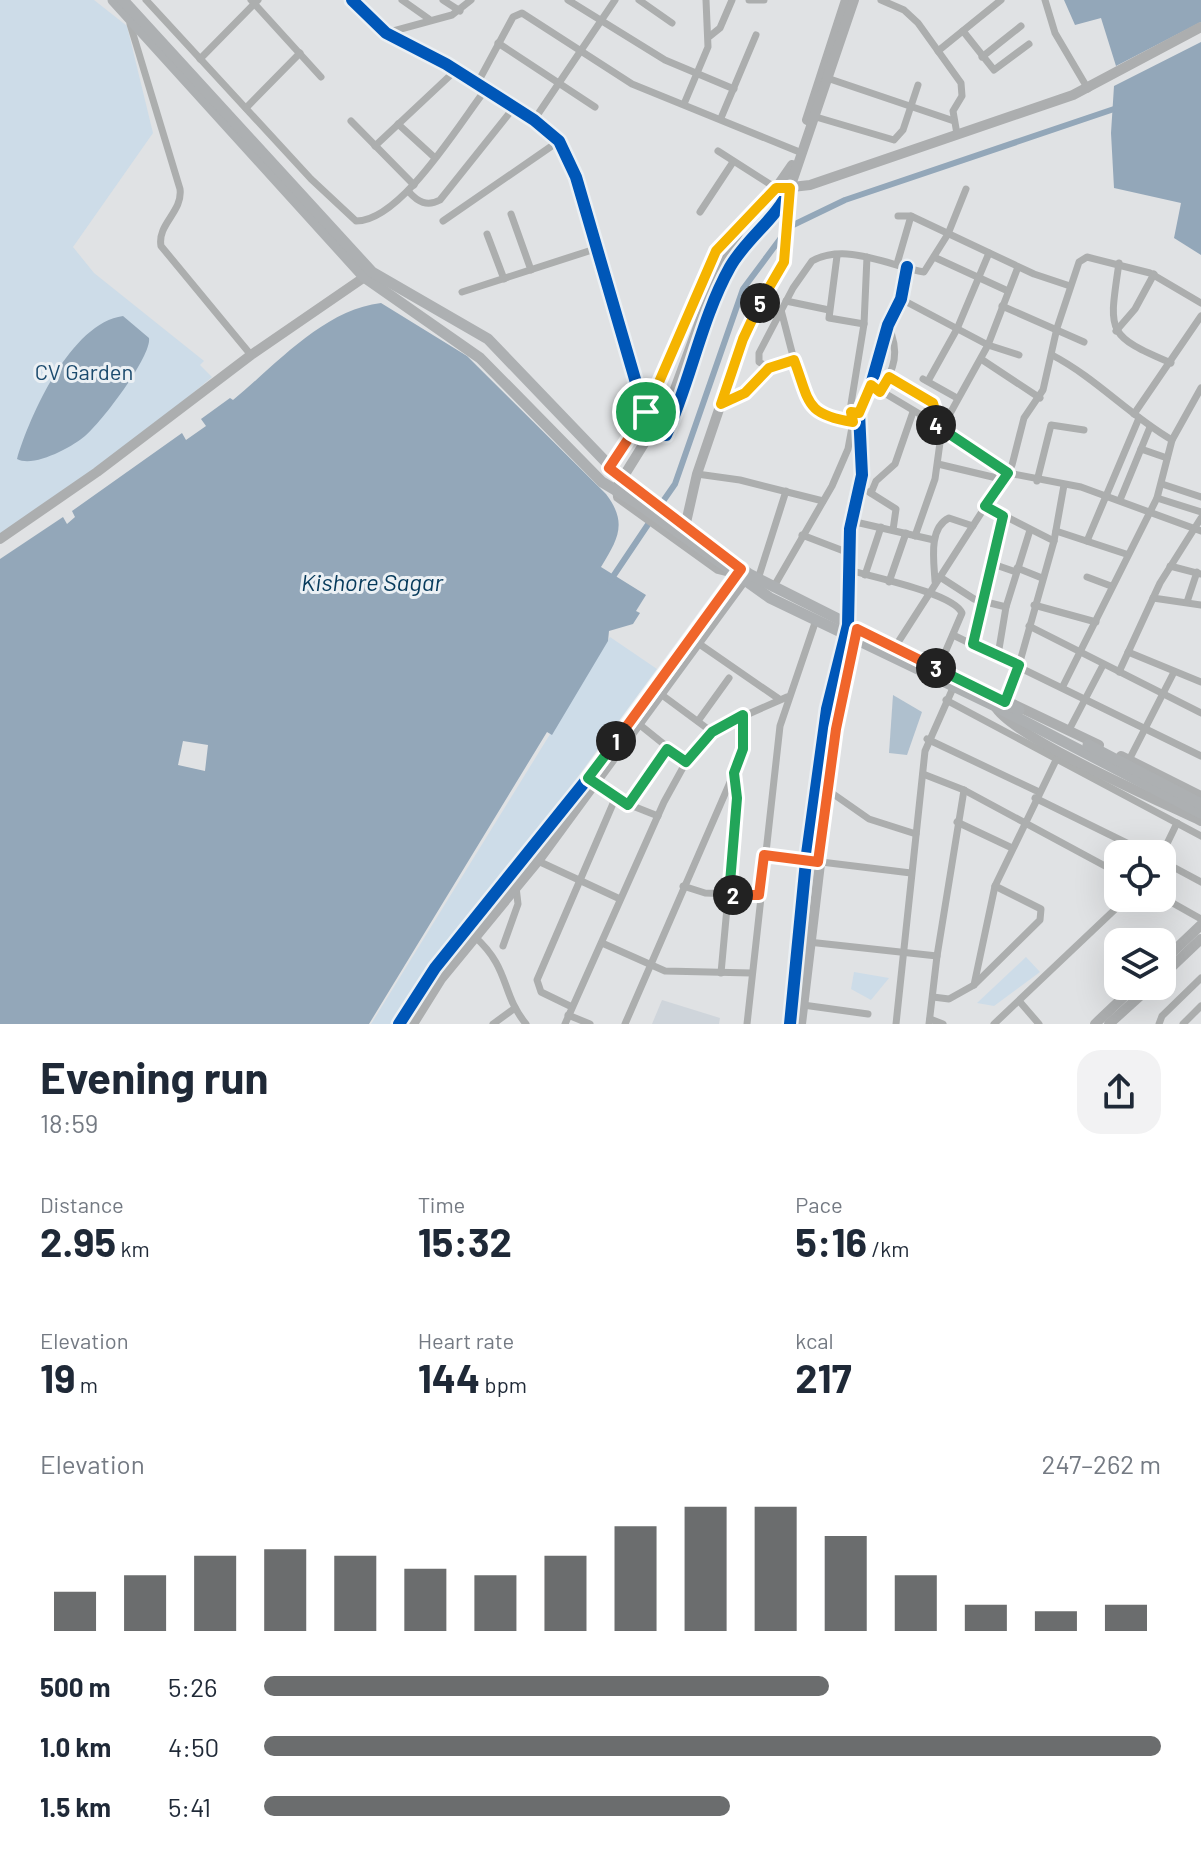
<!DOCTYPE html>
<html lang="en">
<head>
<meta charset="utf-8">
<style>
  body { margin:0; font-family:Barlow,sans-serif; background:#f2f2f3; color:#1f2937; height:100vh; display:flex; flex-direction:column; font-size:30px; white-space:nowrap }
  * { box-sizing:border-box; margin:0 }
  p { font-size:26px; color:#747a83 }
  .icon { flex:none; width:44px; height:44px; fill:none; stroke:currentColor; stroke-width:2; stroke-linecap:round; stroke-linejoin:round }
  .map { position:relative; height:1024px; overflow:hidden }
  .panel { display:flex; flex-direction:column; background:#fff; flex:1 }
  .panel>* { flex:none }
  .tools { position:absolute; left:1104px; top:840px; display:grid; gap:16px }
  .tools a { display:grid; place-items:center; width:72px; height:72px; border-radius:16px; background:#fff; box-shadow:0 8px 32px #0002; font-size:40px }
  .pin { position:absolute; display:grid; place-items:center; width:68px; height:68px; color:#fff; margin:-34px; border:4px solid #fff; border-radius:50%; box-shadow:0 2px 8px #0007 }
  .km { position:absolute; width:40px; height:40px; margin:-20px; border-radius:50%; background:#222; color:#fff; font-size:22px; line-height:40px; text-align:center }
  .round { display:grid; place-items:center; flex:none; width:84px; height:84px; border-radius:24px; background:#f2f2f3 }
  .summary { display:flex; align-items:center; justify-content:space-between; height:136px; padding:0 40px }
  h1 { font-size:44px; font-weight:700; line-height:60px }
  .metrics { display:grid; grid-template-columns:repeat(3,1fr); gap:12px; height:136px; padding:8px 40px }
  .metrics div { display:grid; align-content:center }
  .metrics b { font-size:40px; font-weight:700 }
  .metrics small { font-size:22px; font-weight:400 }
  .metrics p { font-size:22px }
  .chart { height:224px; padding:16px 40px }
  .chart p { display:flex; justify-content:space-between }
  .chart svg { width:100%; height:144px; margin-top:8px; stroke:#6b6d6e; stroke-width:6 }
  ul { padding:0 40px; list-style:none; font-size:26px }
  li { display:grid; grid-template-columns:128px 96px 1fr; align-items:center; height:60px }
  li i { height:20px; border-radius:10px; background:#6b6d6e }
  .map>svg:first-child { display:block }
  .built { fill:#cfd5db }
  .green { fill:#cddce8 }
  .forest { fill:#afc0ce }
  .water { fill:#93a7b9; fill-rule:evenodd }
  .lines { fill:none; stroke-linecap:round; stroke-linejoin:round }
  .canal { stroke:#93a7b9; stroke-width:6 }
  .street { stroke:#acaeae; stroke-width:7 }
  .secondary { stroke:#acaeaf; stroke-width:10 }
  .primary { stroke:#adb0b2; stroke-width:11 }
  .cycleway-casing { stroke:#ebf0f4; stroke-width:17 }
  .cycleway { stroke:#0057b8; stroke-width:12 }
  .split-1-casing { stroke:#fff; stroke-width:16 }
  .split-2-casing { stroke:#fff; stroke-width:16 }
  .split-3-casing { stroke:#fff; stroke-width:16 }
  .split-4-casing { stroke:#fff; stroke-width:16 }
  .split-5-casing { stroke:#fff; stroke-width:16 }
  .split-6-casing { stroke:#fff; stroke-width:16 }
  .split-1 { stroke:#f0652b; stroke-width:10 }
  .split-2 { stroke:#22a559; stroke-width:10 }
  .split-3 { stroke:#f0652b; stroke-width:10 }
  .split-4 { stroke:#22a559; stroke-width:10 }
  .split-5 { stroke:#f5b400; stroke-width:10 }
  .split-6 { stroke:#f5b400; stroke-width:10 }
  .labels { text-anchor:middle; stroke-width:6; stroke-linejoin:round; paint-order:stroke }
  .park-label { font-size:22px; fill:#1c4b6e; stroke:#ebf0f4 }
  .water-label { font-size:24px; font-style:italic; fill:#063a5b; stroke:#ebf0f4 }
</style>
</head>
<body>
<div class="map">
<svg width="1201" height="1024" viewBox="0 0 1201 1024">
  <rect width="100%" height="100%" fill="#e0e2e4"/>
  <polygon class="built" points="662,1000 720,1018 719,1024 652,1024"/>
  <g class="green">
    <polygon points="0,0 94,0 127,26 153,133 73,247 94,273 204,361 200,365 212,377 135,442 0,534"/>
    <polygon points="610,637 657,669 396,1024 371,1024"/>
    <polygon points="1026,957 1040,972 994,1006 977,1003"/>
    <polygon points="854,972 889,978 871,1000 851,989"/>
  </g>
  <polygon class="forest" points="893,695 922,712 907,755 889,753"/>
  <g class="water">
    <polygon points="1064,0 1201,0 1201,22 1116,66 1101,18 1075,25"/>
    <polygon points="1201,42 1201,255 1174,238 1181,203 1114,188 1111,133 1114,86"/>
    <path d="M381,303l86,53 139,138c22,29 12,45 -5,73l45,28 -10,16 4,2 -7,11 -24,7 -1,10 -56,94 -5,-3 -178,292h-369v-465l63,-42 4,7 8,-7 -3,-6 110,-78 4,7 20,-14 -5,-7 29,-21 3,2c44,-36 90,-90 148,-97zM183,741l25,4 -3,26 -27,-6z"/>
    <path d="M123,316l26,22c3,18 -48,85 -64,98 -13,11 -51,32 -68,23 13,-44 54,-136 106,-143z"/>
  </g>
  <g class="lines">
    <g class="canal">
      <polyline points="659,507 675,484 743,289 789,227 845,200 1117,108"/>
      <polyline points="610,581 651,520"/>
    </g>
    <g class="street">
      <path d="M146,0l165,179 45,42c45,0 103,-97 130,-132"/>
      <polyline points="251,0 321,77"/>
      <polyline points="352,0 386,33 446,64 534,120 559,141 576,177 646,412"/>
      <polyline points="402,0 429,19"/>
      <polyline points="443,0 460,11"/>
      <polyline points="568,0 665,60 734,89"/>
      <polyline points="639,0 672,23"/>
      <polyline points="749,0 764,0"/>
      <polyline points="881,0 904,10 918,23 961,83 962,96 953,111 957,134"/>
      <polyline points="1045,0 1055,33 1088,89"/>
      <path d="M130,24l50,165c3,23 -23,35 -19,57l90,109"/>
      <polyline points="963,31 994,70 1029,44"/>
      <polyline points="386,33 452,15 471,0"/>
      <polyline points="710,36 720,28 732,0"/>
      <polyline points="498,43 595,107"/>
      <polyline points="938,51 1001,0"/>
      <polyline points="982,57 1021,26"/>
      <polyline points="200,59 258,0"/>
      <polyline points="824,77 954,121"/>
      <polyline points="477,84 513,17 522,13 632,84 797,151"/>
      <polyline points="684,104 708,47 706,0"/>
      <polyline points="246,108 300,53"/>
      <polyline points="816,117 894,140 903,130 918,85"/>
      <polyline points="721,118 756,35"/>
      <polyline points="534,120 615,0"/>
      <polyline points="351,121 414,185"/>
      <polyline points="398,124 434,157"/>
      <polyline points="375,146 456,70"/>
      <polyline points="718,151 776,188"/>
      <path d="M409,192c9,10 18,15 31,8l75,-94"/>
      <polyline points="700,212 733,162"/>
      <polyline points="511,214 531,270"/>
      <polyline points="898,216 911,216 1034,274 1070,286"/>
      <polyline points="443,221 559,141"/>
      <polyline points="487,234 504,279"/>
      <polyline points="837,256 829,318 864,324"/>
      <polyline points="936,258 1008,291"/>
      <path d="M1119,263c-10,69 -14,72 52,100"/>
      <polyline points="897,264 911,216"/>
      <polyline points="462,292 595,249"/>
      <polyline points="901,299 988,345 1019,355"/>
      <polyline points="786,301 829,310"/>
      <polyline points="1002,306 1084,342"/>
      <polyline points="781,310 794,360 814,410 830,418 853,422"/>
      <polyline points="1116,331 1135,309 1154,274"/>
      <path d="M1052,355c44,23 77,60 120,85"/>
      <polyline points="981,359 1040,398"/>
      <path d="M769,368l-10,-6v-9l34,-65 19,-27c34,-19 78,5 112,11l24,-38 18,-45"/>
      <polyline points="889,377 933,403 935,410 930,421"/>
      <polyline points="923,379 957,398"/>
      <polyline points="928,381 957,329 989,253"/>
      <polyline points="871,385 968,443 1008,473 1081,487 1201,531"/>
      <path d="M880,392c15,-24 20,-40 8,-67"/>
      <polyline points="721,404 745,393 769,368 794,360"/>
      <polyline points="1134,414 1201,316"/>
      <polyline points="1141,449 1167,458"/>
      <polyline points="938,464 1001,479"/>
      <polyline points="697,474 740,480 823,501"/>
      <polyline points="1037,481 1051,425 1084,430"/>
      <polyline points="1162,484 1201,497"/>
      <polyline points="869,492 896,509 893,530"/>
      <polyline points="871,493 876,481 895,464 913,412"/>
      <polyline points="1157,498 1201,512"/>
      <polyline points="1120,500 1150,427"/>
      <polyline points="985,506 1054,541"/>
      <polyline points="851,521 934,540"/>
      <polyline points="1056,531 1126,554"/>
      <polyline points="802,535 849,553"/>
      <polyline points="915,536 935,479 942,428 988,345 1018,267"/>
      <polyline points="1087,541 1139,418"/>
      <polyline points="990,563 1016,572"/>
      <polyline points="1170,566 1201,574"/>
      <polyline points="1017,568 1042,578"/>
      <path d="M849,570c23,7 104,23 113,43l-24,56"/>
      <polyline points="865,575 881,527"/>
      <polyline points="940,577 974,599 1006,607"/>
      <polyline points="1087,577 1111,586"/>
      <polyline points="758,579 786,491"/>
      <path d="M935,581c-1,-19 -7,-53 14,-63l24,8"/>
      <polyline points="889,582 906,533"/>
      <polyline points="773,588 832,486 848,449 853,422 851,404 864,324 867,257"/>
      <polyline points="1153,598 1201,605"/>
      <polyline points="1187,602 1197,572"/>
      <polyline points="1034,605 1096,622"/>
      <polyline points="848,625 850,529 862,475 859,413 871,385 888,325 901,299 907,267"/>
      <polyline points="1029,626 1201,713"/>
      <polyline points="953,635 1201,756"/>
      <polyline points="695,641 779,699"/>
      <polyline points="973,644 1003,516"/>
      <polyline points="895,647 1012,465 1024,418 1043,390 1057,328 1079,262 1087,257 1150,273 1201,303"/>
      <polyline points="1128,652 1201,682"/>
      <polyline points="998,655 1006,607 1030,530"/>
      <polyline points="1119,672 1160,583 1201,518"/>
      <polyline points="1063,686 1157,498 1172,440 1201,388"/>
      <polyline points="662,695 712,732"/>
      <polyline points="946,700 1201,836"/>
      <polyline points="1005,702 1017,672 1054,541 1064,485"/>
      <polyline points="698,721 729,678"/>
      <polyline points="640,725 686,762"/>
      <polyline points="1069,730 1103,665"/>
      <polyline points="927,739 1039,792"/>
      <polyline points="1129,760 1174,672"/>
      <polyline points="923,774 964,790 1118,873"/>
      <polyline points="593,781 615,799 658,816"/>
      <polyline points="829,791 869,819 916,834"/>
      <polyline points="1035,798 1149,854"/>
      <polyline points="628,805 667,749"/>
      <polyline points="957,822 1010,847"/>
      <polyline points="1162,854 1177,823"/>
      <polyline points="764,855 911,873"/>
      <polyline points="538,861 620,899"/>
      <polyline points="1162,861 1201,882"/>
      <polyline points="683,886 705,893 759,895"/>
      <polyline points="1162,897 1201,919"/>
      <path d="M474,936c37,33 26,56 52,88"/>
      <polyline points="799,941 937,956"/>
      <polyline points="602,943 665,971 751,973"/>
      <polyline points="503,946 518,904 516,887"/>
      <polyline points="721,973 737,798 734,773"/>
      <polyline points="974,985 995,886 1058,756"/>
      <polyline points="933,997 949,999 974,985 1040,920 1041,909 995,886"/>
      <polyline points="1020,1002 1039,1024"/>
      <polyline points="803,1005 868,1014"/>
      <polyline points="572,1007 541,992 537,980 615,799"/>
      <polyline points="568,1015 590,1024"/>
      <polyline points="930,1019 943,1024"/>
      <polyline points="493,1024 515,1008"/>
      <polyline points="565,1024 664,802 686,762 719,727 787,697"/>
      <polyline points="625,1024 741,757 743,715"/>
      <polyline points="747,1024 780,726 816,620"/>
      <polyline points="896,1024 925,751 953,688"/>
      <polyline points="929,1024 937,956 964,790"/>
      <polyline points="994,1024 1127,898"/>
      <polyline points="1159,1024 1162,1016 1201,978"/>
      <polyline points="1183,1024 1201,1006"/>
    </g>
    <g class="secondary">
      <polyline points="807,120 846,0"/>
      <polyline points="783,188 810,185 1073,95 1201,27"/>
      <polyline points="716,296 732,264 778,210 787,195"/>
      <polyline points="650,429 651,434 666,435 691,367"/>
      <polyline points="609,468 658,390 716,251 776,188 792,165"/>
      <polyline points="685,527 697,474 743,339 784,262 790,188 854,0"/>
      <polyline points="0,539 97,472 251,355 369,274"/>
      <polyline points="730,572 718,569 618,497 617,487 671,400 717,275 741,227"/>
      <polyline points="1013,704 1099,745"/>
      <path d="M995,706c16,31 167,96 206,115"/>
      <polyline points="1121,756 1201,796"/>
      <polyline points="1162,962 1201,925"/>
      <polyline points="1162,976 1201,939"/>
      <polyline points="399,1024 435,968 588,778 741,569"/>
      <polyline points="413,1024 441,979 538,861 747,576"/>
      <path d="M790,1024c14,-132 19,-269 57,-397"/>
      <polyline points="801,1024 836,729 856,631"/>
      <polyline points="1095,1024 1135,986"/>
      <polyline points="1109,1024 1151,986"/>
    </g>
    <g class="primary">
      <polyline points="113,0 364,277 480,358 602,482 637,503 770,598 995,706 1201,813"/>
      <polyline points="123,0 372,272 488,339 627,484 749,574 1019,710"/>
      <polyline points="1088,745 1201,804"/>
    </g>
    <defs>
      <g id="cycleway">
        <path d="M352,0l34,33 60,31 88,56 25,21 17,36 75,257 15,1c25,-55 35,-116 64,-168 17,-30 47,-48 60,-79"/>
        <polyline points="399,1024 435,968 588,778 741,569"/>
        <polyline points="790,1024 806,861 827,709 848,625 850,529 862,475 859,413 871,385 888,325 901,299 907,267"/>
      </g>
    </defs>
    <use href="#cycleway" class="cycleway-casing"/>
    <use href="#cycleway" class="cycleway"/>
  </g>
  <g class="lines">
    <defs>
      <polyline id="split-1" points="616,741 741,569 609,468 646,412"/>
      <polyline id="split-2" points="616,741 588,778 628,805 667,749 686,762 712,732 743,715 743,749 734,773 737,798 729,895 733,895"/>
      <polyline id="split-3" points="733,895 759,895 764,855 818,862 836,729 857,629 936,668"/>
      <polyline id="split-4" points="936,668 1005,702 1019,665 973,644 1003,516 985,506 1008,473 936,425"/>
      <path id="split-5" d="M760,303l-17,36 -22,65 24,-11 24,-25 25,-8c16,42 10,54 59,62l-2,-10 8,1 12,-28 9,7 9,-15 44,26 2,7 -5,11 6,4"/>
      <polyline id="split-6" points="646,412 716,251 776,188 790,188 784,262 760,303"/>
    </defs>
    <use href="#split-1" class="split-1-casing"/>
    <use href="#split-2" class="split-2-casing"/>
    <use href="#split-3" class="split-3-casing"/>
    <use href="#split-4" class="split-4-casing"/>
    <use href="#split-5" class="split-5-casing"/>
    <use href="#split-6" class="split-6-casing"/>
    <use href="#split-1" class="split-1"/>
    <use href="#split-2" class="split-2"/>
    <use href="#split-3" class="split-3"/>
    <use href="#split-4" class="split-4"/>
    <use href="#split-5" class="split-5"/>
    <use href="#split-6" class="split-6"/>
  </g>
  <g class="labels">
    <g class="park-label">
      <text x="84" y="380">CV Garden</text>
    </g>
    <g class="water-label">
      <text x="372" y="591">Kishore Sagar</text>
    </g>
  </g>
</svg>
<div class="tools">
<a><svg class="icon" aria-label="locate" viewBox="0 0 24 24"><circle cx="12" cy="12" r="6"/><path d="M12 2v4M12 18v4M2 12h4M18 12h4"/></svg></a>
<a><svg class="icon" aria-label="layers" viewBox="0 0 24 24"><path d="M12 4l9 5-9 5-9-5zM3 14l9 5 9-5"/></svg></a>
</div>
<div class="pin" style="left:646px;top:412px;background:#1e9e55"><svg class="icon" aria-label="arrive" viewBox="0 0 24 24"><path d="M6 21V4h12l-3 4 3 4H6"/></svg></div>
<b class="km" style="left:616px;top:741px">1</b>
<b class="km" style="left:733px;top:895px">2</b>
<b class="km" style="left:936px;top:668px">3</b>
<b class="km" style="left:936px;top:425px">4</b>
<b class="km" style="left:760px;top:303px">5</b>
</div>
<section class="panel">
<div class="summary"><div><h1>Evening run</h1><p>18:59</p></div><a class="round"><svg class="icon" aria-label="share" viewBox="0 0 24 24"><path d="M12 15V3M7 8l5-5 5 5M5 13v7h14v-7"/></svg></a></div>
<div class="metrics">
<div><p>Distance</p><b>2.95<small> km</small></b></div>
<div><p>Time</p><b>15:32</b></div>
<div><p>Pace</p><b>5:16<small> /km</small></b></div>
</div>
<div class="metrics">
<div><p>Elevation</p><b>19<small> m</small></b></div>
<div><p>Heart rate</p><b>144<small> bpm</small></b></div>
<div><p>kcal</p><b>217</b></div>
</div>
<div class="chart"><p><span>Elevation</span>247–262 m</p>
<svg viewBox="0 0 160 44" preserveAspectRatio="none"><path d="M5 44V32M15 44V27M25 44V21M35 44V19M45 44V21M55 44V25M65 44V27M75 44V21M85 44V12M95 44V6M105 44V6M115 44V15M125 44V27M135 44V36M145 44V38M155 44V36"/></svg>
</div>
<ul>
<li><b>500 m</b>5:26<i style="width:63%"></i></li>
<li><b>1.0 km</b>4:50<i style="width:100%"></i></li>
<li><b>1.5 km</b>5:41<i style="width:52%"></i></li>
</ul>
</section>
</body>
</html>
